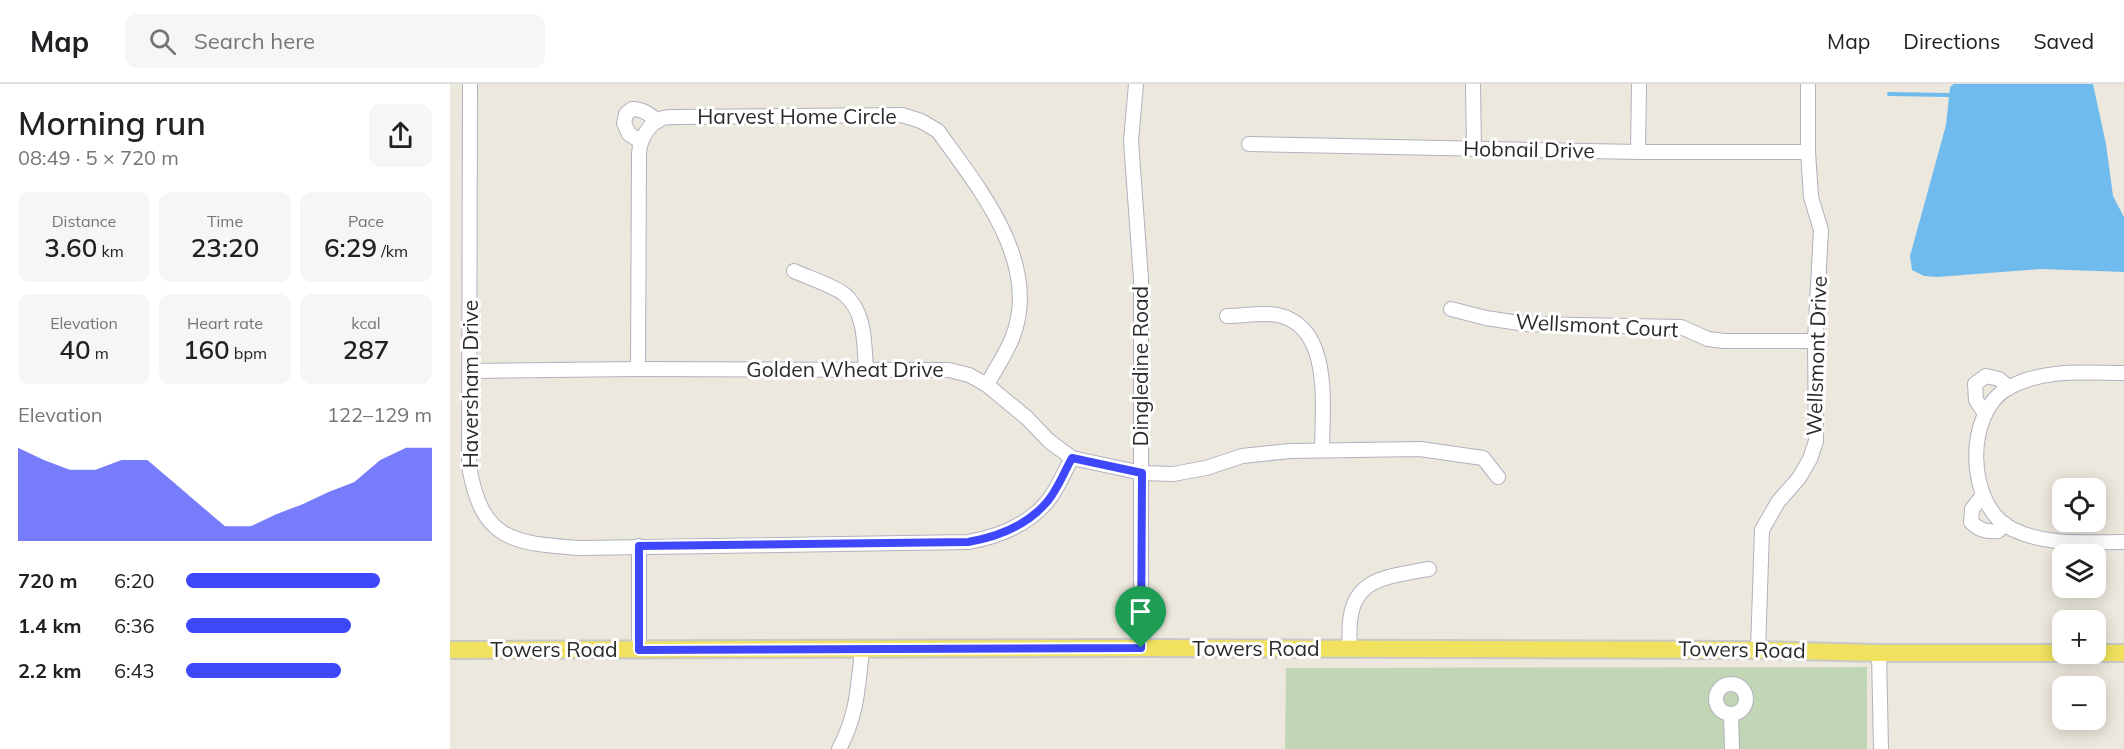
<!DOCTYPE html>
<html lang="en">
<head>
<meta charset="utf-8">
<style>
  body { margin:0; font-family:Mulish,sans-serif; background:#f6f6f6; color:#202124; height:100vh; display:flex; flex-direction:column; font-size:22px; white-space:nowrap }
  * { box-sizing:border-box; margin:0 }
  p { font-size:20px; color:#757577 }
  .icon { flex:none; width:33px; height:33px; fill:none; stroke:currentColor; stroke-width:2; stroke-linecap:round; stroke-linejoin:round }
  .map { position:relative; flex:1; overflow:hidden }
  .details { display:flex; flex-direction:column; background:#fff; width:450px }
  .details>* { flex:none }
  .fabs { position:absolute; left:1602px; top:394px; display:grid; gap:12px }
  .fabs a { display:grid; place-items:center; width:54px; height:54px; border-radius:12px; background:#fff; box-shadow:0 3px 15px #0003; font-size:30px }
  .pin { position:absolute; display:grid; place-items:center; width:51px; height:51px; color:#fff; margin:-62px -26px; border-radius:50% 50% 50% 0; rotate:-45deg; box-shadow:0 0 6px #0007 }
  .pin .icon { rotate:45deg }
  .round { display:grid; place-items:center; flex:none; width:63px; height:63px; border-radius:12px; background:#f6f6f6 }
  .head { display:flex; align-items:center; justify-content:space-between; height:102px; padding:0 18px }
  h1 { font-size:33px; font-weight:600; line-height:45px }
  .figures { display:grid; grid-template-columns:repeat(3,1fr); gap:9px; height:102px; padding:6px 18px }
  .figures div { display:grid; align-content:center; border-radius:12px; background:#f6f6f6; text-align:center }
  .figures b { font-size:26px; font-weight:600 }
  .figures small { font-size:16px; font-weight:400 }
  .figures p { font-size:16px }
  .chart { height:168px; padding:12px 18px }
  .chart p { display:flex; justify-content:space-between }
  .chart svg { width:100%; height:108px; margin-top:6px; fill:#3e47f9; opacity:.7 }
  ul { padding:0 18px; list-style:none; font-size:20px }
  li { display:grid; grid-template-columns:96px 72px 1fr; align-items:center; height:45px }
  li i { height:15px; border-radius:8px; background:#3e47f9 }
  header { display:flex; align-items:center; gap:36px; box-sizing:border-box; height:84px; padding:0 30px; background:#fff; border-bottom:2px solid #e0e0e0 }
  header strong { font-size:28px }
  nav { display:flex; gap:33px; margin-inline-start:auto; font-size:21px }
  .search { width:420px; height:54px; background:#f6f6f6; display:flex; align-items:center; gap:15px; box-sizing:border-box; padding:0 21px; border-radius:12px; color:#757577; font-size:22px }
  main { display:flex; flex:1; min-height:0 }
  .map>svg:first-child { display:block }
  .cemetery { fill:#c0d6b4 }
  .water { fill:#70bbee }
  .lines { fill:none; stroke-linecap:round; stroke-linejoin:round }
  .stream { stroke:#70bbee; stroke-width:4 }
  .minor-casing { stroke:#b1b1be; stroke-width:16 }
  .major-casing { stroke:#c8c8c8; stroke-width:20 }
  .minor { stroke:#fff; stroke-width:14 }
  .major { stroke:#f0e25f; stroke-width:16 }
  .route-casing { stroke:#fff; stroke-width:12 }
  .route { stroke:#3e47f9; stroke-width:8 }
  .labels { text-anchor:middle; stroke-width:6; stroke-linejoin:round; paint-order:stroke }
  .street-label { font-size:21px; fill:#2b2b2b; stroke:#fff }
</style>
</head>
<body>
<header>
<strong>Map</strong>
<div class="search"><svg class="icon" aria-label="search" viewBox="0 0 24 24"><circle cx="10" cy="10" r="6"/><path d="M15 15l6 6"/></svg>Search here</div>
<nav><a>Map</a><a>Directions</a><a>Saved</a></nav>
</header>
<main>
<section class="details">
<div class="head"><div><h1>Morning run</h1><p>08:49 · 5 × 720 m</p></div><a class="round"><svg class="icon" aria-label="share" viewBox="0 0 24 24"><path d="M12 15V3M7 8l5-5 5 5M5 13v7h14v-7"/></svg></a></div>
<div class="figures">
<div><p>Distance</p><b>3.60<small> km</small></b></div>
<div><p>Time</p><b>23:20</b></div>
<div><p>Pace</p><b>6:29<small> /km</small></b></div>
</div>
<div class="figures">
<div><p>Elevation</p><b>40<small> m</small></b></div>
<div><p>Heart rate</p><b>160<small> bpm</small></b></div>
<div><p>kcal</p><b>287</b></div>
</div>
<div class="chart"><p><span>Elevation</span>122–129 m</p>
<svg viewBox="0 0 160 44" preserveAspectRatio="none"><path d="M0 44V6L10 11L20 15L30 15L40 11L50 11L60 20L70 29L80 38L90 38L100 33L110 29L120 24L130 20L140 11L150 6L160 6V44z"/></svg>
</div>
<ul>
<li><b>720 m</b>6:20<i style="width:79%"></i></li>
<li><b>1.4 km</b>6:36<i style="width:67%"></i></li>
<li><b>2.2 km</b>6:43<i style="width:63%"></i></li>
</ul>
</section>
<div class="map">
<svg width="1674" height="665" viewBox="0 0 1674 665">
  <rect width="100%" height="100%" fill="#ede8dd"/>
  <polygon class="cemetery" points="1417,583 1417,665 835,665 836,584"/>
  <polygon class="water" points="1504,0 1643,0 1656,60 1663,112 1674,133 1674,188 1591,185 1487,193 1474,192 1462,186 1460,172 1496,41 1500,3"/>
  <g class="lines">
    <polyline class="stream" points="1439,10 1498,11"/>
    <defs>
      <g id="minor">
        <path d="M20,0l-1,382c13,75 43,77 111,82l388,-6c29,-5 58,-16 78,-39 11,-12 18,-31 26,-45"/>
        <polyline points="686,0 681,57 691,195 691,564"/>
        <polyline points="1023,0 1024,65"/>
        <path d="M190,57l-11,-7 -5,-11 2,-9 6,-5c11,0 18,6 26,12"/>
        <polyline points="799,60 1188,68 1358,68"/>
        <polyline points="1188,68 1189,0"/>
        <path d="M344,187c13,6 40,15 50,23 22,18 20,50 22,75"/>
        <polyline points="1001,225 1036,234 1076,240 1231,243 1258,255 1274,257 1365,257"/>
        <path d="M777,232c16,0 36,-4 51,-1 55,12 44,93 44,135"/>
        <path d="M188,285l1,-216c1,-13 9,-30 24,-35 4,-1 10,-1 14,-1l225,-2 19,6 17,10c40,56 103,131 75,205 -6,17 -18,33 -26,49"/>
        <polyline points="21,287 188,285 499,286 519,291 537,301 577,334 599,357 622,374 692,389 723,390 756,384 792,372 840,367 970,365 1033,374 1048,393"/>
        <path d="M1674,289c-39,0 -80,-5 -116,15 -44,25 -42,118 4,141 34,17 75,13 112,13"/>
        <polyline points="1535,330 1526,316 1525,300 1536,292 1549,295 1559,304"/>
        <path d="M1533,411l-11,14 -1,13c8,8 15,10 27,9l7,-7"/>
        <polyline points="189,462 189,566"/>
        <path d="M900,565c-5,-67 21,-70 79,-80"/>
        <polyline points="1308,566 1312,446 1328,418 1349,394 1360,375 1366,357 1365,257 1371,146 1361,113 1358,68 1358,0"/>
        <polyline points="1429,569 1431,665"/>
        <circle cx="1281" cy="615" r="15"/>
        <polyline points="1281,630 1282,665"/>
        <path d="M389,665c18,-33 19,-62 23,-99"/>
      </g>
      <g id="major">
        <polyline points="0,566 691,564 1308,566 1429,569 1612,569"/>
        <polyline points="1646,569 1674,569"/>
      </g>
    </defs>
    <use href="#minor" class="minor-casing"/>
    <use href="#major" class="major-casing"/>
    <use href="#minor" class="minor"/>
    <use href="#major" class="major"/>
  </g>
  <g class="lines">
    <defs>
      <path id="route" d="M622,374l70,15 -1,175 -502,2v-104l329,-4c29,-5 58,-16 78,-39 11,-12 18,-31 26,-45z"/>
    </defs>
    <use href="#route" class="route-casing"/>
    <use href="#route" class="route"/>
  </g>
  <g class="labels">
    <g class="street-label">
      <text x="347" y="40">Harvest Home Circle</text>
      <text transform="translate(1079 66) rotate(1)" y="7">Hobnail Drive</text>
      <text transform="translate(1147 242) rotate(3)" y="7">Wellsmont Court</text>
      <text transform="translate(1367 272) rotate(-88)" y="7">Wellsmont Drive</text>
      <text transform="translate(691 282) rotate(-90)" y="7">Dingledine Road</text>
      <text x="395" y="293">Golden Wheat Drive</text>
      <text transform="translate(21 300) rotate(-90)" y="7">Haversham Drive</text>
      <text x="806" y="572">Towers Road</text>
      <text x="104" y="573">Towers Road</text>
      <text transform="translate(1292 566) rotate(1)" y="7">Towers Road</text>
    </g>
  </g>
</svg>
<div class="fabs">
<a><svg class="icon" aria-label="locate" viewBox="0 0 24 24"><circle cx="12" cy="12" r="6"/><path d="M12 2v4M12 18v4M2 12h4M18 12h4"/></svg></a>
<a><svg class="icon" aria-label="layers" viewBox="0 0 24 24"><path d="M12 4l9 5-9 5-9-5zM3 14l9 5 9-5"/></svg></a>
<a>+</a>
<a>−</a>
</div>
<div class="pin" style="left:691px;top:564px;background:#1e9e55"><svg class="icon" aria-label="arrive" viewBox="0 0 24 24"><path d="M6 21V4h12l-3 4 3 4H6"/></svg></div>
</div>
</main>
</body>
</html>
